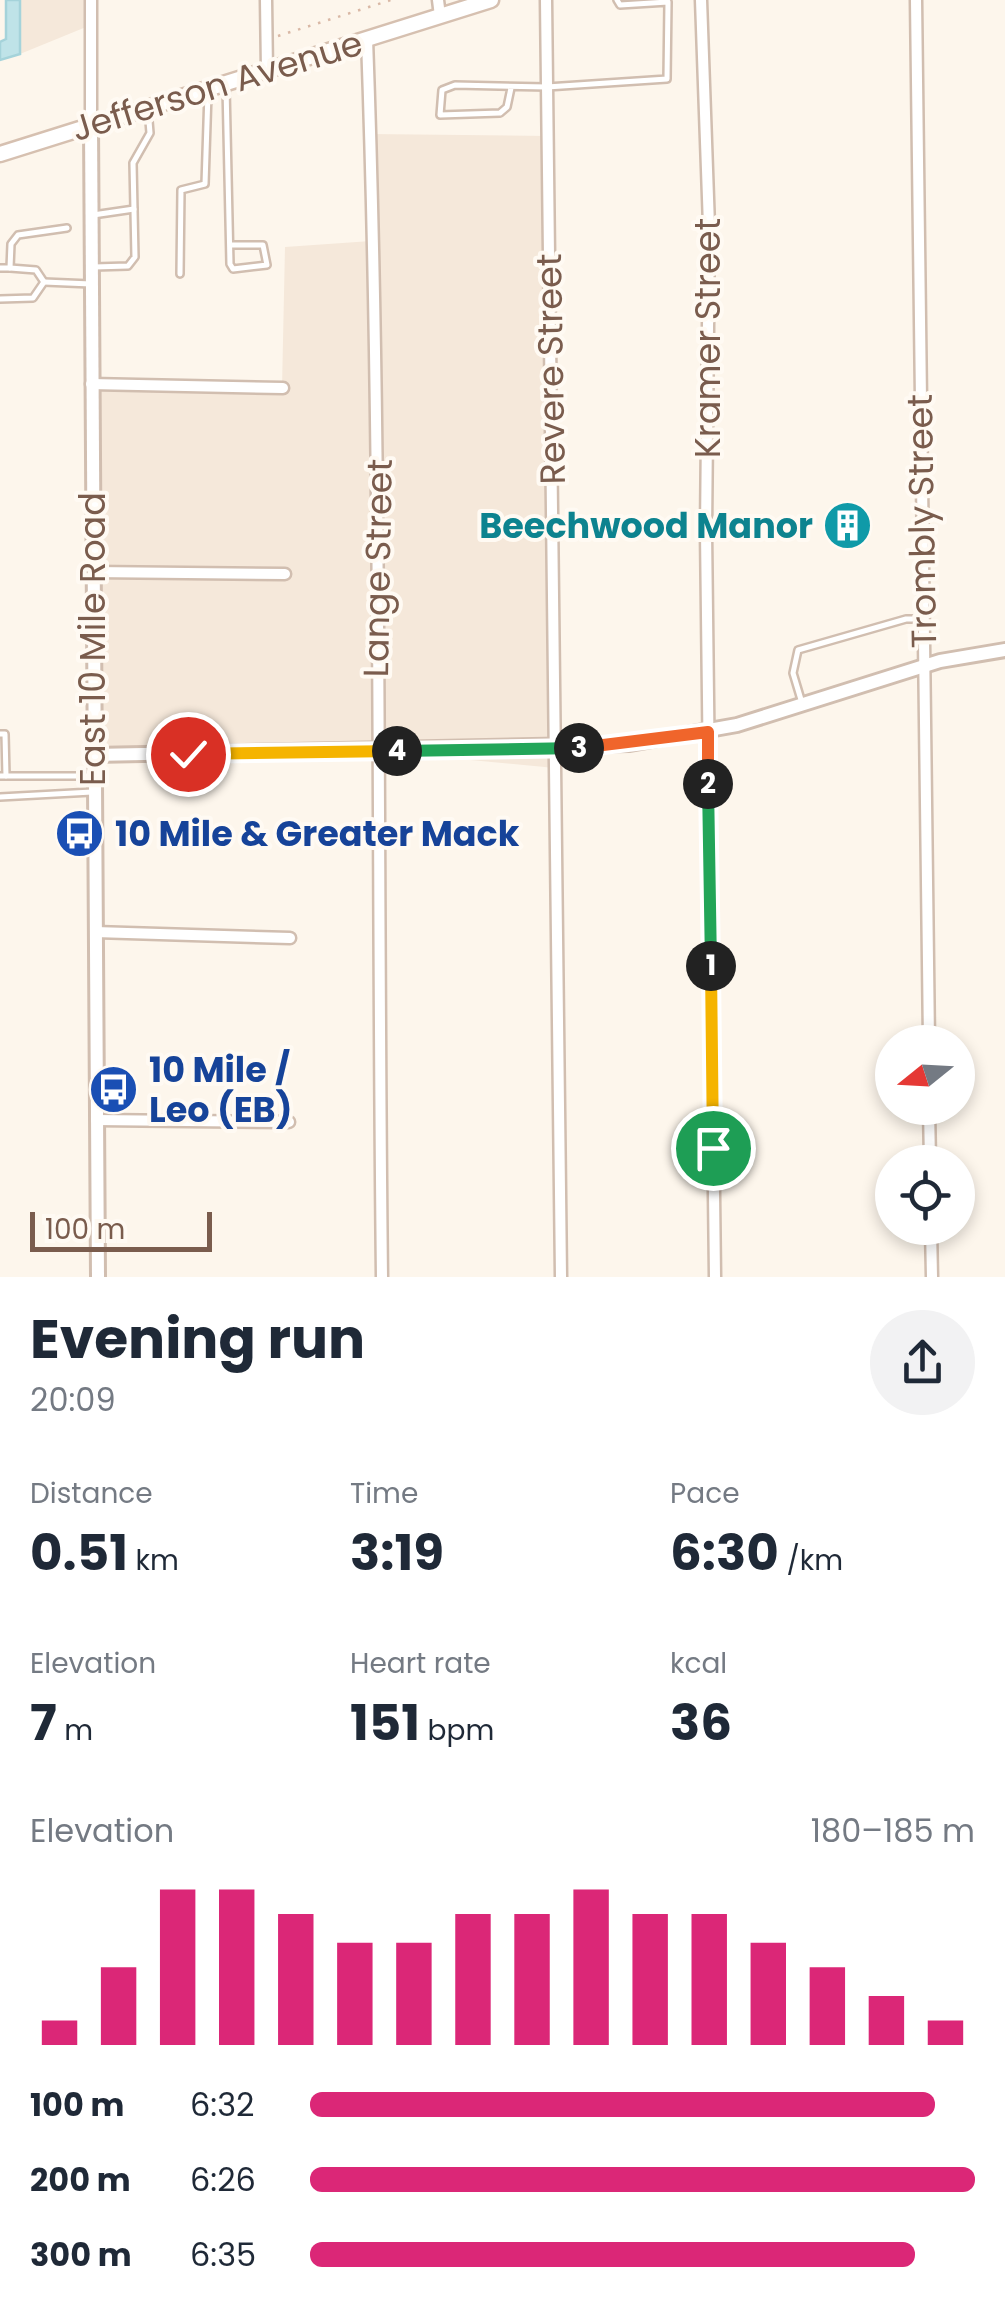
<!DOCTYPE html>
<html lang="en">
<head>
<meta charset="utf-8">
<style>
  body { margin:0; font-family:Poppins,sans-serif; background:#f2f2f3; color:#1f2937; height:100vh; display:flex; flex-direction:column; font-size:38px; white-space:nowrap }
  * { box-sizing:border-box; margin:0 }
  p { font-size:32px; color:#747a83 }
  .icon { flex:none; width:55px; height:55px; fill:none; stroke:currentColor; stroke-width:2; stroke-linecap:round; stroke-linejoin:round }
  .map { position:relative; height:1277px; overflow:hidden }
  .details { display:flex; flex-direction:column; background:#fff; flex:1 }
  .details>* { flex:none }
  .needle { width:65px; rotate:252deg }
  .fabs { position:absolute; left:875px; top:1025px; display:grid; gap:20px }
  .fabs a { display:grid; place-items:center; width:100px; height:100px; border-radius:50%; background:#fff; box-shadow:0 5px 15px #0003; font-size:50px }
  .scale { position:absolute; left:30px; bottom:25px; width:182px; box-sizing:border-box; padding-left:10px; border:5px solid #7a5c4d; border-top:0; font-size:28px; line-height:35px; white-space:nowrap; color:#7a5c4d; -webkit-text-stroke:8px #fffaf3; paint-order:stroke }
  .pin { position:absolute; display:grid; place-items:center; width:85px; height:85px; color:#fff; margin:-42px; border:5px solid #fff; border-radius:50%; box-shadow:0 2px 10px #0007 }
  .km { position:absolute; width:50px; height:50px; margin:-25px; border-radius:50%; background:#222; color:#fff; font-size:28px; line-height:50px; text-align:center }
  .round { display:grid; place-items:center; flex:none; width:105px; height:105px; border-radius:52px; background:#f2f2f3 }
  .headline { display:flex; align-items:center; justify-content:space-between; height:170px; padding:0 30px }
  h1 { font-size:55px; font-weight:700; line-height:75px }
  .stats { display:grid; grid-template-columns:repeat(3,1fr); gap:15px; height:170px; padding:10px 30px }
  .stats div { display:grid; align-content:center }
  .stats b { font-size:50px; font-weight:700 }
  .stats small { font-size:28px; font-weight:400 }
  .stats p { font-size:28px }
  .chart { height:280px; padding:20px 30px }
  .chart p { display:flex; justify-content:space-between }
  .chart svg { width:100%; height:180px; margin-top:10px; stroke:#db2777; stroke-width:6 }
  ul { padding:0 30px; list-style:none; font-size:32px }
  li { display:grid; grid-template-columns:160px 120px 1fr; align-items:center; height:75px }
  li i { height:25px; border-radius:12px; background:#db2777 }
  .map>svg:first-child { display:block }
  .residential { fill:#f5e8da }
  .water { fill:#bfe3e8; stroke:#a5d3da; stroke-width:2.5 }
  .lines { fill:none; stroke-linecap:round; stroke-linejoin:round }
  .service-casing { stroke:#d1beb0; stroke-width:10 }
  .minor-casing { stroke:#d1beb0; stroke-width:15 }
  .tertiary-casing { stroke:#d1beb0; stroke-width:18 }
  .secondary-casing { stroke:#d6c0b0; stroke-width:19 }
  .path { stroke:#d9b8a5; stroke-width:2.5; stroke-dasharray:2.5 8; stroke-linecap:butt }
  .service { stroke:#fff; stroke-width:5 }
  .minor { stroke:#fff; stroke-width:10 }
  .tertiary { stroke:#fff; stroke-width:12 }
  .secondary { stroke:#fff; stroke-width:14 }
  .split-1-casing { stroke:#fff; stroke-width:20 }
  .split-2-casing { stroke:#fff; stroke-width:20 }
  .split-3-casing { stroke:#fff; stroke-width:20 }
  .split-4-casing { stroke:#fff; stroke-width:20 }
  .split-5-casing { stroke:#fff; stroke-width:20 }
  .split-1 { stroke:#f5b400; stroke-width:12 }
  .split-2 { stroke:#22a559; stroke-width:12 }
  .split-3 { stroke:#f0652b; stroke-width:12 }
  .split-4 { stroke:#22a559; stroke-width:12 }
  .split-5 { stroke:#f5b400; stroke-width:12 }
  .labels { text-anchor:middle; stroke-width:8; stroke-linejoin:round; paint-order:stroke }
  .street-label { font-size:35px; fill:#7a5c4d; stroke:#fffaf3 }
  .culture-label { font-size:35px; font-weight:bold; fill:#0d838f; stroke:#fffaf3; text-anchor:end }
  .transit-label { font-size:35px; font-weight:bold; fill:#164399; stroke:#fffaf3; text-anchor:start }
</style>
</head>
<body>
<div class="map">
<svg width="1005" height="1277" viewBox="0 0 1005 1277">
  <rect width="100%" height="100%" fill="#fdf6ec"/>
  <g class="residential">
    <polygon points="20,0 91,0 91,25 20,54"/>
    <polygon points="370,134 548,136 555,768 376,751 94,755 91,384 282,388 285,247 371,241"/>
  </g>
  <polygon class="water" points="6,0 20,0 20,54 0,60 0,42 6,39"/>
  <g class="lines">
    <defs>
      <g id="service">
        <polyline points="226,87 230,264 233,269 267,265 263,245 230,245"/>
        <polyline points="511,88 507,107 500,113 440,115 442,90 455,85 547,87 667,79 668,2 620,5 617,0"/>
        <polyline points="93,215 134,209"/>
        <polyline points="94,267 128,266 135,257 133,163 150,133 148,109"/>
        <polyline points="0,268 10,268 11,244 18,235 67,228"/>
        <polyline points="10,268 36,270 44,282"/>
        <polyline points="180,274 181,190 205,184 208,93"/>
        <polyline points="44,282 91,284"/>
        <polyline points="0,299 33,298 44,282"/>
        <polyline points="802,703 793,673 798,650 906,619 923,619"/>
        <polyline points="0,734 5,734 6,776"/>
        <polyline points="0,776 91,776"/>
        <polyline points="0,797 92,792"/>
      </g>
      <g id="minor">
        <polyline points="91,0 91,125"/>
        <polyline points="266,0 267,71"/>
        <polyline points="438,0 440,16"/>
        <polyline points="546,0 561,1277"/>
        <polyline points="701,0 709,226 706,532 715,1277"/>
        <polyline points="916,0 929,1042"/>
        <path d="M367,39c15,413 10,825 15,1238"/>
        <polyline points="91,384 283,388"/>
        <polyline points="93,572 285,574"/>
        <polyline points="95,932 290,938"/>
        <polyline points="929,1108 930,1162"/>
        <polyline points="96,1120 289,1122"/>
        <polyline points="931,1228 932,1277"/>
      </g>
      <g id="tertiary">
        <polyline points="91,125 98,1277"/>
        <polyline points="94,755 630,744 737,725 940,661 1005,650"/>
      </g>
      <polyline id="secondary" points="0,154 491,0"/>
    </defs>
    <use href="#service" class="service-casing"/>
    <use href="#minor" class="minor-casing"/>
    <use href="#tertiary" class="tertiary-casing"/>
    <use href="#secondary" class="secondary-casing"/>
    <polyline class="path" points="278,36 391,0"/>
    <use href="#service" class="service"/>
    <use href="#minor" class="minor"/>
    <use href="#tertiary" class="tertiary"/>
    <use href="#secondary" class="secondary"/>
  </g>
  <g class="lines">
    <defs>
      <polyline id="split-1" points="711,966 713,1148"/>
      <polyline id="split-2" points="708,784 711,966"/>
      <polyline id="split-3" points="579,748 708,732 708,784"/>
      <polyline id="split-4" points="397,751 579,748"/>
      <polyline id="split-5" points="188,754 397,751"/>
    </defs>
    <use href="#split-1" class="split-1-casing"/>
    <use href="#split-2" class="split-2-casing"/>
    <use href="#split-3" class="split-3-casing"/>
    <use href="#split-4" class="split-4-casing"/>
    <use href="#split-5" class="split-5-casing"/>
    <use href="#split-1" class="split-1"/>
    <use href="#split-2" class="split-2"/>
    <use href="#split-3" class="split-3"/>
    <use href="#split-4" class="split-4"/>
    <use href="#split-5" class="split-5"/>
  </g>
  <defs>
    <symbol id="building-disc" viewBox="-11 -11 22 22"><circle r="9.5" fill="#0f9aa8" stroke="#fffaf3"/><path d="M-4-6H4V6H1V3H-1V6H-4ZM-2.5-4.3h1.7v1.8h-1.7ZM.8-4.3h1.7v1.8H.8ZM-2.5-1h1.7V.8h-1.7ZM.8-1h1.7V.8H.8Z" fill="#fff"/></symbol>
    <symbol id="bus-disc" viewBox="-11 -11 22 22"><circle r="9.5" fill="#1a4fb4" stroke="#fffaf3"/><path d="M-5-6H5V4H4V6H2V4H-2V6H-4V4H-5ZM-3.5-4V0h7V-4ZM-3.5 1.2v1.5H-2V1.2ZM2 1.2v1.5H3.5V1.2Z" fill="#fff"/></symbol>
  </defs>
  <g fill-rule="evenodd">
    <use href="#building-disc" x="820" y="498" width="55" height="55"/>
    <use href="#bus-disc" x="52" y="806" width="55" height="55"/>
    <use href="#bus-disc" x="86" y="1062" width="55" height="55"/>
  </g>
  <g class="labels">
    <g class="street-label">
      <text transform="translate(217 86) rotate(-17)" y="12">Jefferson Avenue</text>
      <text transform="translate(708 338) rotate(-90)" y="12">Kramer Street</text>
      <text transform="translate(551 369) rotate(-91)" y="12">Revere Street</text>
      <text transform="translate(922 521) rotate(-91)" y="12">Trombly Street</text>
      <text transform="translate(378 568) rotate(-89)" y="12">Lange Street</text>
      <text transform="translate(93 639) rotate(-90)" y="12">East 10 Mile Road</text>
    </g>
    <g class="culture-label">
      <text x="813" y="538">Beechwood Manor</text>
    </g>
    <g class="transit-label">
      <text x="115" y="846">10 Mile &amp; Greater Mack</text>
      <text x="149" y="1082">10 Mile /<tspan x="149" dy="40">Leo (EB)</tspan></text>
    </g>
  </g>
</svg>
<div class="fabs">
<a><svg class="needle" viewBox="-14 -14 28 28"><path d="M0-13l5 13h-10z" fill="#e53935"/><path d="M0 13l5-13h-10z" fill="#747a83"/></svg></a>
<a><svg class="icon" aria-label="locate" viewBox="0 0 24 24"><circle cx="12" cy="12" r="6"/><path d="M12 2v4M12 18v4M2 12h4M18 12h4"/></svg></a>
</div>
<div class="scale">100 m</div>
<div class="pin" style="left:713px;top:1148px;background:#1e9e55"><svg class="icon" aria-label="arrive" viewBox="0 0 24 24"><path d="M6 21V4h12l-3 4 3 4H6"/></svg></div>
<div class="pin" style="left:188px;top:754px;background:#d93025"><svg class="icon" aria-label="check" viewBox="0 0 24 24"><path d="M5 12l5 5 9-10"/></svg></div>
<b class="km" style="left:711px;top:966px">1</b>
<b class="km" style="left:708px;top:784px">2</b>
<b class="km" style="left:579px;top:748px">3</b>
<b class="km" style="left:397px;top:751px">4</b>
</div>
<section class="details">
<div class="headline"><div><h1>Evening run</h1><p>20:09</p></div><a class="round"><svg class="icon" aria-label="share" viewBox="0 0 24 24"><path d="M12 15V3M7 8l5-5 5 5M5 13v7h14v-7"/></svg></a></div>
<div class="stats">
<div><p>Distance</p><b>0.51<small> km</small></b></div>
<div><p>Time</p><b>3:19</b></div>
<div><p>Pace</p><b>6:30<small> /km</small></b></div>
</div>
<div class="stats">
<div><p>Elevation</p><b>7<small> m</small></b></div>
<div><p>Heart rate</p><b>151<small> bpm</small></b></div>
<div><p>kcal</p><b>36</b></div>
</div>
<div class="chart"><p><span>Elevation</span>180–185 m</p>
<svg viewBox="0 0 160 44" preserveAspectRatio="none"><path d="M5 44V38M15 44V25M25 44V6M35 44V6M45 44V12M55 44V19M65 44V19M75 44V12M85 44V12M95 44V6M105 44V12M115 44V12M125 44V19M135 44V25M145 44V32M155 44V38"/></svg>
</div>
<ul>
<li><b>100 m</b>6:32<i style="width:94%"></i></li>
<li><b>200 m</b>6:26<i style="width:100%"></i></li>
<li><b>300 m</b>6:35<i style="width:91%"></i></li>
</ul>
</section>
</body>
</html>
